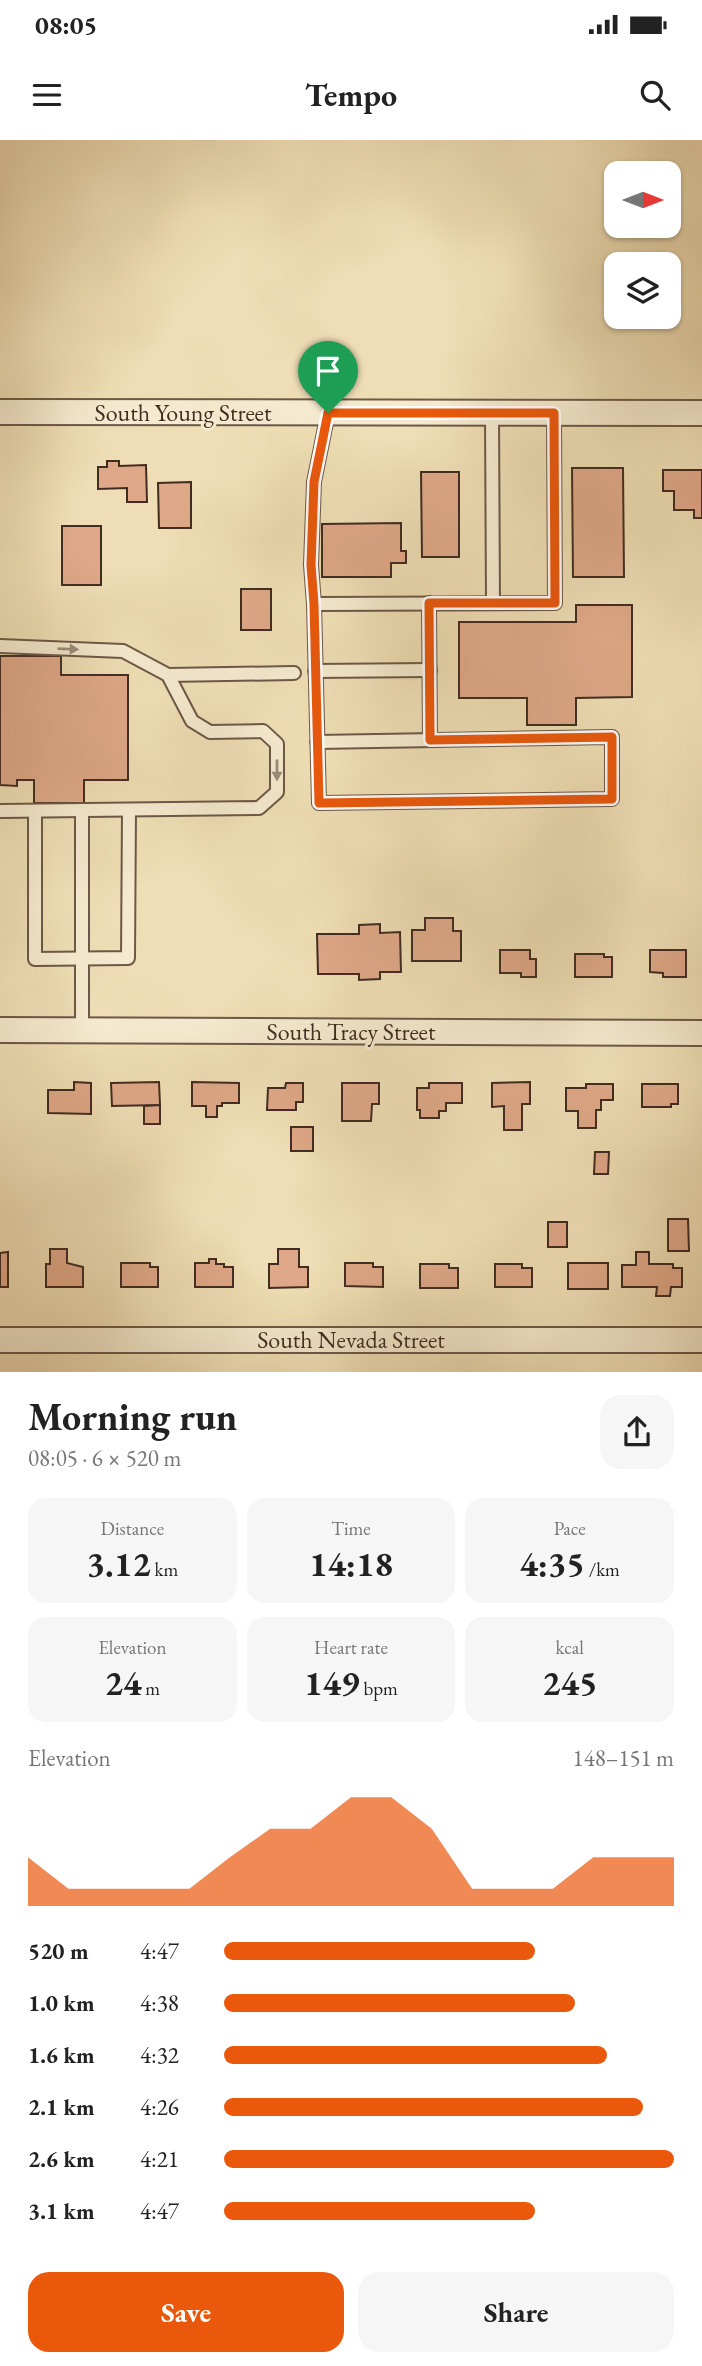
<!DOCTYPE html>
<html lang="en">
<head>
<meta charset="utf-8">
<style>
  body { margin:0; font-family:"EB Garamond",serif; background:#f6f6f6; color:#222; height:100vh; display:flex; flex-direction:column; font-size:26px; white-space:nowrap }
  * { box-sizing:border-box; margin:0 }
  p { font-size:23px; color:#767676 }
  .icon { flex:none; width:38px; height:38px; fill:none; stroke:currentColor; stroke-width:2; stroke-linecap:round; stroke-linejoin:round }
  .map { position:relative; height:1232px; overflow:hidden }
  .panel { display:flex; flex-direction:column; background:#fff; flex:1 }
  .panel>* { flex:none }
  .needle { width:46px; rotate:90deg }
  .controls { position:absolute; left:604px; top:21px; display:grid; gap:14px }
  .controls a { display:grid; place-items:center; width:77px; height:77px; border-radius:14px; background:#fff; box-shadow:0 2px 5px #0004; font-size:35px }
  .pin { position:absolute; display:grid; place-items:center; width:60px; height:60px; color:#fff; margin:-72px -30px; border-radius:50% 50% 50% 0; rotate:-45deg; box-shadow:0 0 7px #0007 }
  .pin .icon { rotate:45deg }
  .round { display:grid; place-items:center; flex:none; width:74px; height:74px; border-radius:21px; background:#f6f6f6 }
  .head { display:flex; align-items:center; justify-content:space-between; height:119px; padding:0 28px }
  h1 { font-size:38px; font-weight:700; line-height:52px }
  .metrics { display:grid; grid-template-columns:repeat(3,1fr); gap:10px; height:119px; padding:7px 28px }
  .metrics div { display:grid; align-content:center; border-radius:18px; background:#f6f6f6; text-align:center }
  .metrics b { font-size:35px; font-weight:700 }
  .metrics small { font-size:19px; font-weight:400 }
  .metrics p { font-size:19px }
  .chart { height:196px; padding:14px 28px }
  .chart p { display:flex; justify-content:space-between }
  .chart svg { width:100%; height:126px; margin-top:7px; fill:#ea580c; opacity:.7 }
  .button { display:flex; gap:14px; margin-top:auto; padding:14px 28px }
  .button a { flex:1; height:80px; border-radius:21px; background:#ea580c; color:#fff; font-size:28px; font-weight:700; line-height:80px; text-align:center }
  .button a+a { background:#f6f6f6; color:#222 }
  ul { padding:0 28px; list-style:none; font-size:23px }
  li { display:grid; grid-template-columns:112px 84px 1fr; align-items:center; height:52px }
  li i { height:18px; border-radius:9px; background:#ea580c }
  .status { display:flex; justify-content:space-between; align-items:center; height:49px; padding:0 35px; background:#fff; direction:ltr }
  .status svg { height:19px; fill:currentColor }
  header { display:flex; justify-content:space-between; align-items:center; height:91px; padding:0 28px; background:#fff; font-size:32px; font-weight:700 }
  .map>svg:first-child { display:block }
  .building { fill:#dfa888; stroke:#412c22; stroke-width:2 }
  .lines { fill:none; stroke-linecap:round; stroke-linejoin:round }
  .service-casing { stroke:#6c5847; stroke-width:16 }
  .minor-casing { stroke:#6c5847; stroke-width:28 }
  .service { stroke:#f5eacf; stroke-width:12 }
  .minor { stroke:#f5eacf; stroke-width:24 }
  .oneway { fill:#9b8b78 }
  .route-casing { stroke:#fff; stroke-width:14 }
  .route { stroke:#ea580c; stroke-width:9 }
  .labels { text-anchor:middle; stroke-width:6; stroke-linejoin:round; paint-order:stroke }
  .street-label { font-size:24px; fill:#412c22; stroke:#f5eacf }
</style>
</head>
<body>
<div class="status"><b>08:05</b><svg viewBox="0 0 49 12"><path d="M0 12V9h3v3zM5 12V6h3v6zM10 12V3h3v9zM15 12V0h3v12zM26 1h20v11H26zM47 4h2v5h-2z"/></svg></div>
<header><svg class="icon" aria-label="menu" viewBox="0 0 24 24"><path d="M4 6h16M4 12h16M4 18h16"/></svg>Tempo<svg class="icon" aria-label="search" viewBox="0 0 24 24"><circle cx="10" cy="10" r="6"/><path d="M15 15l6 6"/></svg></header>
<div class="map">
<svg width="702" height="1232" viewBox="0 0 702 1232">
  <rect width="100%" height="100%" fill="#efdeb5"/>
  <filter id="stains"><feTurbulence type="fractalNoise" baseFrequency=".00286" numOctaves="4"/><feColorMatrix values="0 0 0 0 .2 0 0 0 0 .09 0 0 0 0 .02 0 0 0 .5 -.17"/></filter>
  <radialGradient id="worn" r=".72"><stop offset=".6" stop-color="#630" stop-opacity="0"/><stop offset="1" stop-color="#630" stop-opacity=".3"/></radialGradient>
  <g class="building">
    <polygon points="107,321 119,321 119,326 146,325 147,362 127,362 127,348 98,349 98,327 107,327"/>
    <polygon points="572,328 623,328 624,437 573,437"/>
    <polygon points="663,330 702,330 702,378 694,378 694,370 674,370 674,351 663,351"/>
    <polygon points="421,332 459,332 459,417 422,417"/>
    <polygon points="191,342 191,388 159,388 158,343"/>
    <polygon points="401,383 401,411 406,411 406,423 391,423 391,437 322,437 322,384"/>
    <rect x="62" y="386" width="39" height="59"/>
    <rect x="241" y="449" width="30" height="41"/>
    <polygon points="576,465 632,465 632,557 576,558 576,585 527,585 527,558 459,558 459,482 576,482"/>
    <polygon points="0,516 61,516 61,535 128,535 128,640 84,640 84,663 34,663 34,640 17,640 17,646 0,645"/>
    <polygon points="425,778 453,778 453,791 461,791 461,821 412,821 412,790 425,790"/>
    <polygon points="380,784 380,793 400,792 401,832 380,832 380,839 359,840 359,834 318,834 317,794 359,794 359,785"/>
    <polygon points="500,810 530,810 530,819 536,819 536,837 521,837 521,833 500,833"/>
    <polygon points="650,810 686,810 686,837 663,837 663,833 650,832"/>
    <polygon points="575,814 604,814 604,817 612,817 612,837 575,837"/>
    <polygon points="74,942 91,943 91,974 48,973 48,950 74,950"/>
    <polygon points="159,942 160,965 112,966 111,943"/>
    <polygon points="192,942 239,943 239,963 222,963 222,966 217,966 217,977 206,977 206,966 192,966"/>
    <polygon points="530,942 530,964 522,964 522,990 504,990 504,966 492,967 492,943"/>
    <polygon points="286,943 303,943 303,962 296,962 296,970 267,970 268,948 285,948"/>
    <polygon points="342,943 379,943 379,964 372,964 371,981 342,981"/>
    <polygon points="429,943 462,943 462,963 446,963 446,971 439,971 439,978 420,978 420,970 417,970 417,948 429,948"/>
    <polygon points="586,944 613,944 613,960 601,960 601,970 596,970 596,988 578,988 578,971 566,971 566,948 586,948"/>
    <polygon points="642,944 678,944 678,964 671,964 671,967 642,967"/>
    <polygon points="160,965 160,984 144,984 144,966"/>
    <rect x="291" y="987" width="22" height="24"/>
    <polygon points="595,1012 609,1012 608,1034 594,1034"/>
    <polygon points="668,1079 688,1079 689,1111 668,1111"/>
    <rect x="548" y="1082" width="19" height="25"/>
    <polygon points="50,1109 67,1109 67,1123 83,1127 83,1147 46,1147 46,1124 50,1124"/>
    <polygon points="278,1109 299,1109 299,1127 308,1127 308,1147 269,1148 269,1124 278,1124"/>
    <polygon points="8,1112 8,1147 0,1147 0,1113"/>
    <polygon points="636,1112 649,1112 649,1124 673,1124 673,1128 682,1128 682,1147 671,1147 670,1156 656,1156 657,1147 622,1147 622,1125 636,1125"/>
    <polygon points="209,1119 216,1119 216,1124 224,1124 224,1127 233,1127 233,1147 195,1147 195,1123 209,1123"/>
    <polygon points="121,1123 150,1123 150,1127 158,1127 158,1147 121,1147"/>
    <polygon points="345,1123 373,1123 373,1127 383,1127 383,1147 345,1146"/>
    <rect x="568" y="1123" width="40" height="26"/>
    <polygon points="420,1124 449,1124 449,1128 458,1128 458,1148 420,1148"/>
    <polygon points="495,1124 522,1124 522,1128 532,1128 532,1147 495,1147"/>
  </g>
  <g class="lines">
    <defs>
      <g id="service">
        <polyline points="328,273 314,342 311,425 314,464 555,463 554,273"/>
        <polyline points="492,273 493,463"/>
        <polyline points="429,463 430,600"/>
        <polyline points="314,464 319,663 612,659 612,597 317,602"/>
        <polyline points="0,506 123,511 168,535 192,581 210,592 263,591 277,604 277,652 259,668 0,671"/>
        <polyline points="315,531 430,530"/>
        <polyline points="168,535 294,533"/>
        <polyline points="82,670 82,891"/>
        <polyline points="35,671 35,819 128,818 129,670"/>
      </g>
      <g id="minor">
        <polyline points="0,272 702,273"/>
        <polyline points="0,890 702,893"/>
        <polyline points="0,1200 702,1200"/>
      </g>
    </defs>
    <use href="#service" class="service-casing"/>
    <use href="#minor" class="minor-casing"/>
    <use href="#service" class="service"/>
    <use href="#minor" class="minor"/>
  </g>
  <defs><path id="oneway-solid" d="M-6-.8H1V-3.2L6.5 0L1 3.2V.8H-6Z" transform="scale(1.75)"/></defs>
  <g class="oneway">
    <use href="#oneway-solid" transform="translate(68 509) rotate(2)"/>
    <use href="#oneway-solid" transform="translate(277 630) rotate(90)"/>
  </g>
  <g class="lines">
    <defs>
      <polygon id="route" points="328,273 554,273 555,463 429,463 430,600 612,597 612,659 319,663 314,464 311,425 314,342"/>
    </defs>
    <use href="#route" class="route-casing"/>
    <use href="#route" class="route"/>
  </g>
  <g class="labels">
    <g class="street-label">
      <text x="183" y="281">South Young Street</text>
      <text x="351" y="900">South Tracy Street</text>
      <text x="351" y="1208">South Nevada Street</text>
    </g>
  </g>
  <rect width="100%" height="100%" filter="url(#stains)"/>
  <rect width="100%" height="100%" fill="url(#worn)"/>
</svg>
<div class="controls">
<a><svg class="needle" viewBox="-14 -14 28 28"><path d="M0-13l5 13h-10z" fill="#e53935"/><path d="M0 13l5-13h-10z" fill="#767676"/></svg></a>
<a><svg class="icon" aria-label="layers" viewBox="0 0 24 24"><path d="M12 4l9 5-9 5-9-5zM3 14l9 5 9-5"/></svg></a>
</div>
<div class="pin" style="left:328px;top:273px;background:#1e9e55"><svg class="icon" aria-label="arrive" viewBox="0 0 24 24"><path d="M6 21V4h12l-3 4 3 4H6"/></svg></div>
</div>
<section class="panel">
<div class="head"><div><h1>Morning run</h1><p>08:05 · 6 × 520 m</p></div><a class="round"><svg class="icon" aria-label="share" viewBox="0 0 24 24"><path d="M12 15V3M7 8l5-5 5 5M5 13v7h14v-7"/></svg></a></div>
<div class="metrics">
<div><p>Distance</p><b>3.12<small> km</small></b></div>
<div><p>Time</p><b>14:18</b></div>
<div><p>Pace</p><b>4:35<small> /km</small></b></div>
</div>
<div class="metrics">
<div><p>Elevation</p><b>24<small> m</small></b></div>
<div><p>Heart rate</p><b>149<small> bpm</small></b></div>
<div><p>kcal</p><b>245</b></div>
</div>
<div class="chart"><p><span>Elevation</span>148–151 m</p>
<svg viewBox="0 0 160 44" preserveAspectRatio="none"><path d="M0 44V27L10 38L20 38L30 38L40 38L50 27L60 17L70 17L80 6L90 6L100 17L110 38L120 38L130 38L140 27L150 27L160 27V44z"/></svg>
</div>
<ul>
<li><b>520 m</b>4:47<i style="width:69%"></i></li>
<li><b>1.0 km</b>4:38<i style="width:78%"></i></li>
<li><b>1.6 km</b>4:32<i style="width:85%"></i></li>
<li><b>2.1 km</b>4:26<i style="width:93%"></i></li>
<li><b>2.6 km</b>4:21<i style="width:100%"></i></li>
<li><b>3.1 km</b>4:47<i style="width:69%"></i></li>
</ul>
<div class="button"><a>Save</a><a>Share</a></div>
</section>
</body>
</html>
